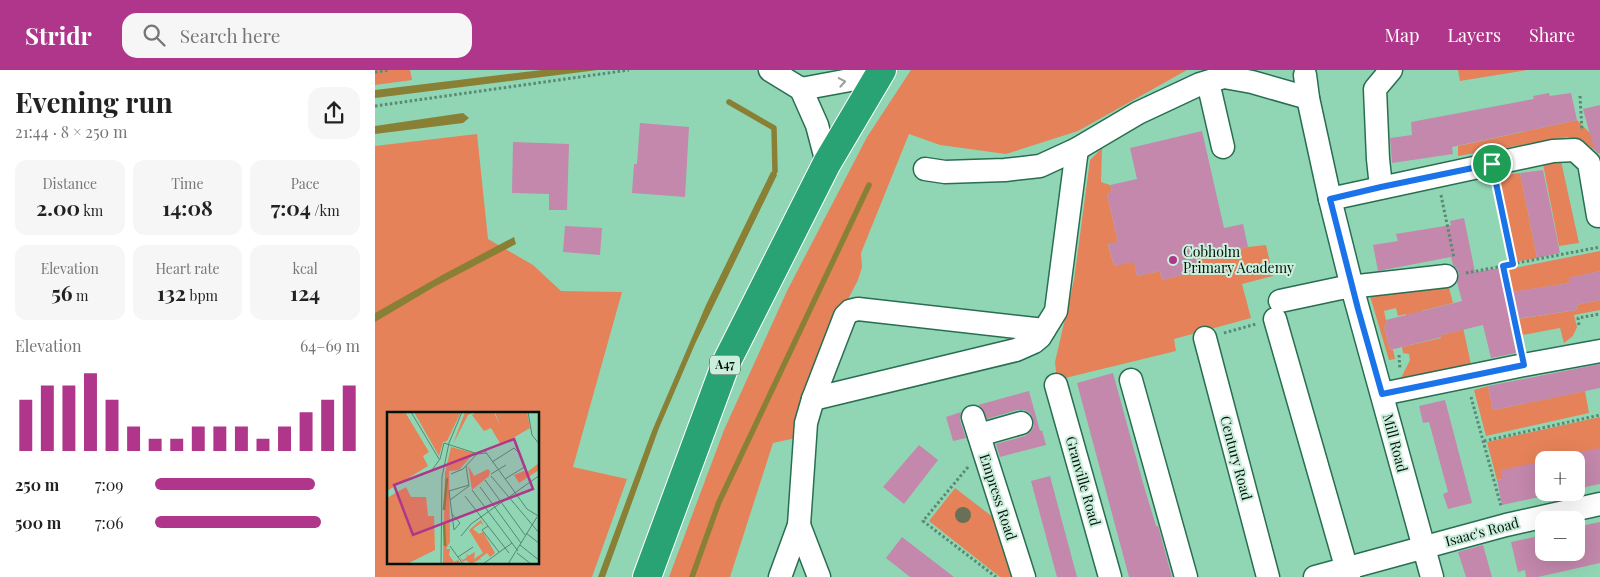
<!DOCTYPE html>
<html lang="en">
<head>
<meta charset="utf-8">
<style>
  body { margin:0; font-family:"Playfair Display",serif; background:#f6f6f6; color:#222; height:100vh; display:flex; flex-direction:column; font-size:19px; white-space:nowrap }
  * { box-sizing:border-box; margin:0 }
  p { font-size:16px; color:#767676 }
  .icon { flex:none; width:28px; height:28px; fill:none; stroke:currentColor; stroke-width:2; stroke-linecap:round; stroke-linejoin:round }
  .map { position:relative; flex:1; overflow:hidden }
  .drawer { display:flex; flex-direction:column; background:#fff; width:375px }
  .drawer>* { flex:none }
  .tools { position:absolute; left:1160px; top:381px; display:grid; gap:10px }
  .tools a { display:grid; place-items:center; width:50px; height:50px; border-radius:10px; background:#fff; box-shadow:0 5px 20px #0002; font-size:25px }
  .pin { position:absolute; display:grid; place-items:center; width:42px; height:42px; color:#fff; margin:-21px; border:2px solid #fff; border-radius:50%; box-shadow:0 1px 5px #0007 }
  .round { display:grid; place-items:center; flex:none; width:52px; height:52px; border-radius:15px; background:#f6f6f6 }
  .head { display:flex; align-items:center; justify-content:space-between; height:85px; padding:0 15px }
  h1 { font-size:28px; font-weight:700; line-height:38px }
  .stats { display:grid; grid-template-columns:repeat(3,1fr); gap:8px; height:85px; padding:5px 15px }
  .stats div { display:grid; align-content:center; border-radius:12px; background:#f6f6f6; text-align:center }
  .stats b { font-size:21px; font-weight:700 }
  .stats small { font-size:14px; font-weight:400 }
  .stats p { font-size:14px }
  .chart { height:140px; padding:10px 15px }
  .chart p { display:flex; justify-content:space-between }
  .chart svg { width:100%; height:90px; margin-top:5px; stroke:#af368a; stroke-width:6 }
  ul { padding:0 15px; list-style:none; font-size:16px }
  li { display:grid; grid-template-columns:80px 60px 1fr; align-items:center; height:38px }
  li i { height:12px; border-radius:6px; background:#af368a }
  header { display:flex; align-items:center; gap:30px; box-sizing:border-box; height:70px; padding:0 25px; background:#af368a; color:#fff }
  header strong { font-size:24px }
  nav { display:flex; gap:28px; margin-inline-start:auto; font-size:18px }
  .search { width:350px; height:45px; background:#f6f6f6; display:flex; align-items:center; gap:12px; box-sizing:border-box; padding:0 18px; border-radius:15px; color:#767676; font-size:19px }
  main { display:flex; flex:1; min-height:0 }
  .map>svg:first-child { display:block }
  .green { fill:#e5825a; fill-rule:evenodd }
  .water { fill:#898036 }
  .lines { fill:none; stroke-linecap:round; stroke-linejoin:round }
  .stream { stroke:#898036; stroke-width:5.5 }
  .building { fill:#c388ac }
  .minor-casing { stroke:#286e51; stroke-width:25 }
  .highway-casing { stroke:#fff; stroke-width:30 }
  .path { stroke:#588a71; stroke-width:3; stroke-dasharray:2.5 2.5; stroke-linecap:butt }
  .minor { stroke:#fff; stroke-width:22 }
  .highway { stroke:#29a274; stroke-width:28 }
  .tree { fill:#697055 }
  .oneway { stroke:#99a19c }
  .route-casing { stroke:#fff; stroke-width:10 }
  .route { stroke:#1a73e8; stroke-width:6 }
  .poi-dot { fill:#af368a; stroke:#cceedc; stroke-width:2 }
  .labels { text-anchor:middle; stroke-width:4; stroke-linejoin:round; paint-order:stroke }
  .shield { fill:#cceedc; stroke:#3d5548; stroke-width:1 }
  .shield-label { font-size:12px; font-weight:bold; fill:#001308 }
  .poi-label { font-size:14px; fill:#001308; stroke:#cceedc; text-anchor:start }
  .street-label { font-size:14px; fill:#001308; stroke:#cceedc }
  .inset-river { fill:none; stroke:#898036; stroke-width:2.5 }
  .inset-road { fill:none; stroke:#56886f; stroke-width:1 }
  .view { fill:#af368a; fill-opacity:0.15; stroke:#af368a; stroke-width:2.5 }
  .inset-edge { fill:none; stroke:#001308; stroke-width:2.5 }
</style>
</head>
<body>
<header>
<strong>Stridr</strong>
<div class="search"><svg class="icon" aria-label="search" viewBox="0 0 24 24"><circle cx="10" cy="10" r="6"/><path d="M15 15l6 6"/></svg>Search here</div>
<nav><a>Map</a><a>Layers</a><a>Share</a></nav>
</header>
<main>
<section class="drawer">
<div class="head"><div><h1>Evening run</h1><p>21:44 · 8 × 250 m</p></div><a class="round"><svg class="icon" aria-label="share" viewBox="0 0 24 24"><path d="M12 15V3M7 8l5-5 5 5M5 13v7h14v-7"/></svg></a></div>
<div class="stats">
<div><p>Distance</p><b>2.00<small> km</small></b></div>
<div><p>Time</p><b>14:08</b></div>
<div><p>Pace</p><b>7:04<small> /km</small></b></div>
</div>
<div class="stats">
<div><p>Elevation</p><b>56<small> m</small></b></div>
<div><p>Heart rate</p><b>132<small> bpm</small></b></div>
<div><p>kcal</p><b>124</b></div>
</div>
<div class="chart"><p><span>Elevation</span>64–69 m</p>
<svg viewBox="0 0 160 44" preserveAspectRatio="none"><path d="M5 44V19M15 44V12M25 44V12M35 44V6M45 44V19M55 44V32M65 44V38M75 44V38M85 44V32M95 44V32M105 44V32M115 44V38M125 44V32M135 44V25M145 44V19M155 44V12"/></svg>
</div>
<ul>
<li><b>250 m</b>7:09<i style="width:78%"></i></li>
<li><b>500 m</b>7:06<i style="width:81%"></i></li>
</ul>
</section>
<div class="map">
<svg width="1225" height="507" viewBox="0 0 1225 507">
  <rect width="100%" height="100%" fill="#90d6b4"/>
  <g class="green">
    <polygon points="0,0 35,0 37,10 0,15"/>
    <polygon points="536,0 812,0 703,61 631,84 565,75 534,64 486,183 487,197 483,210 469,237 421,368 398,373 355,507 294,507 349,360 412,221 492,67"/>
    <polygon points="1083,0 1152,0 1085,11"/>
    <polygon points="1202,50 1214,62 1225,60 1225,84 1209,72 1192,67 1083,86 1083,76"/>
    <path d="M102,64l11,105 45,26 28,26 61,1 -49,175 54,12 -35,98h-217v-431zM14,343h150v150h-150z"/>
    <polygon points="727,78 726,112 735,115 737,122 732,124 743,172 733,174 739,196 759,191 762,206 785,201 787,210 823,201 823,188 873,177 891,175 898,206 867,214 876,248 799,269 801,281 682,310 680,292 699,210 715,90"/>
    <polygon points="1186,91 1204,173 1184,176 1168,94"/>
    <polygon points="1145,103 1162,188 1140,192 1123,106"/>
    <polygon points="1225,181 1225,201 1194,208 1195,213 1138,222 1134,199"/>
    <polygon points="1072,210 1078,233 1046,241 1047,247 1032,250 1031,244 1023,246 1021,238 1009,241 1012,255 1009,256 1015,280 1018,280 1020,289 1014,290 995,226"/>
    <polygon points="1225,230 1225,240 1199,245 1202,257 1198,266 1189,273 1185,258 1147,265 1143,249 1202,240 1201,235"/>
    <polygon points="1084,239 1097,299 1025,310 1035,290 1034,284 1028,283 1027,277 1066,268 1066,265 1086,260"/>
    <polygon points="1113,316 1118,340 1210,321 1214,343 1111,366 1099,320"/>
    <polygon points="1225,347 1225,387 1201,390 1169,390 1169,400 1122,410 1112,372"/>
    <polygon points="580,418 623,451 640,507 625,507 554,451"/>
  </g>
  <g class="water">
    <polygon points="167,0 223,0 0,28 0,20"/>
    <polygon points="88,43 94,48 88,53 0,64 0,56"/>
    <polygon points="400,101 402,105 320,274 284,358 230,507 223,507 277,361 331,235 396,102"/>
    <polygon points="139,167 141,174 59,217 0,252 0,243 69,204"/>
  </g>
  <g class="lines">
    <g class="stream">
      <polyline points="354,32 399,58 400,101"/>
      <polyline points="317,507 344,432 494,115"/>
    </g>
  </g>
  <g class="building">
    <polygon points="1174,23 1175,26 1196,23 1202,50 1077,77 1078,84 1017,93 1015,68 1037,65 1036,52 1159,29 1158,26"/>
    <polygon points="1225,35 1225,82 1222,83 1219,79 1208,39"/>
    <polygon points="265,53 314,57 310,127 257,123 259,94 262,94"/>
    <polygon points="827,61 849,158 868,154 873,177 821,189 824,201 787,210 785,201 762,206 759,192 739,196 733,173 743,172 732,124 737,122 735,115 762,109 755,78"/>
    <polygon points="138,72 194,74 192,140 174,140 174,124 137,123"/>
    <polygon points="1168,100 1185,183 1162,188 1145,103"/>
    <polygon points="1089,148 1100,202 1124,198 1130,223 1195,213 1193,208 1225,201 1225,230 1201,235 1202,240 1134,250 1141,283 1116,288 1108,255 1066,265 1067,267 1015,280 1009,256 1012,255 1011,250 1087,231 1082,212 1084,204 1082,199 1078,195 1076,187 1003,201 998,175 1023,171 1021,164 1076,155 1075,151"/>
    <polygon points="190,156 227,158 225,185 188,182"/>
    <polygon points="1225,294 1225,318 1118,340 1113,316"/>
    <polygon points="738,303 768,413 781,456 783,456 797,507 754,507 702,313"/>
    <polygon points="654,321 665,361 667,360 671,375 625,387 621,374 650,366 655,362 659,356 658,349 655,343 649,340 642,340 612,349 607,338 603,335"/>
    <polygon points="1070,330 1097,433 1073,439 1068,424 1073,422 1054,352 1048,353 1044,336"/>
    <polygon points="586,342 585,350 591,368 578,371 571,347"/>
    <polygon points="544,375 563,390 529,434 508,417"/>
    <polygon points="1225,378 1225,414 1201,419 1201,383"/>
    <polygon points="1169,391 1169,426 1127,435 1122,410 1127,409 1126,400"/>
    <polygon points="675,406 702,507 682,507 656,411"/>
    <polygon points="1225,452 1225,493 1163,507 1151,507 1150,500 1143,502 1136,472 1169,465 1169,482 1201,482 1201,457"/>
    <polygon points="527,467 579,507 535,507 511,488"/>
    <polygon points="1108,475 1117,507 1091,507 1083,482"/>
  </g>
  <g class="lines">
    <defs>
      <g id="minor">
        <polyline points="395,0 426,19 442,55 452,93"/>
        <polyline points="930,5 933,28 955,129 977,217 1057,507"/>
        <polyline points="833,12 848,77"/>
        <polyline points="426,19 475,10 507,0"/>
        <polyline points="550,99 570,102 630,100 665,96 702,79 763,43 825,14 849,7 877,12 933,28"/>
        <polyline points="1006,117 1003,89 1000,19 1016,0"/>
        <polyline points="955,129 1178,81 1200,80 1214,93 1223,146"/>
        <polyline points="905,231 966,218 1071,206"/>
        <polyline points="900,249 974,507"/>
        <polyline points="830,268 893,507"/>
        <polyline points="756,310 811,507"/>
        <polyline points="681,315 735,507"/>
        <polyline points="1007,324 1149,295 1225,281"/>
        <polyline points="438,329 641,280 659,272 665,267 681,241 702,79"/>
        <polyline points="598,347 649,507"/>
        <polyline points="604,365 646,353"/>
        <polyline points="424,455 444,507"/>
        <polyline points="405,507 424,455 431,353 438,329 470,246 475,241 483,239 669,260"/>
        <polyline points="940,507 1131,455 1225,434"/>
      </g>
      <polyline id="highway" points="272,507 351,293 452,93 507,0"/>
    </defs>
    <use href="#minor" class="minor-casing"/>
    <use href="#highway" class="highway-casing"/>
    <g class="path">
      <polyline points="0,2 14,0"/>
      <polyline points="1205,26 1207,61"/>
      <polyline points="0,36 254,0"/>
      <polyline points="1121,114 1137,194 1128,196 1145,275"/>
      <polyline points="1066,125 1079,188"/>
      <polyline points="1137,194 1225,177"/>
      <polyline points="1091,203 1128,196"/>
      <polyline points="1204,255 1203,248 1225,244"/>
      <polyline points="849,263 881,254"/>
      <polyline points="1024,285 1025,299"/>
      <polyline points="1096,327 1126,436"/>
      <polyline points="1109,371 1225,345"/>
      <polyline points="593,397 548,451 621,507"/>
    </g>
    <use href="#minor" class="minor"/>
    <use href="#highway" class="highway"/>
  </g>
  <circle class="tree" cx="588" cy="445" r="8"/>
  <defs><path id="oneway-chevron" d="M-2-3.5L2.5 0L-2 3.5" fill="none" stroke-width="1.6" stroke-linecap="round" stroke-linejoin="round" transform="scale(1.25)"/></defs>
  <use class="oneway" href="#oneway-chevron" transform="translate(467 12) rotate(-10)"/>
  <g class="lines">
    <defs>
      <polygon id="route" points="1117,94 1138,194 1128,196 1149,295 1007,324 983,239 955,129 1006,117"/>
    </defs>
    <use href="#route" class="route-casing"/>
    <use href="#route" class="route"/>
  </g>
  <circle class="poi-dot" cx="798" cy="190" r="5"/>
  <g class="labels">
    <rect class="shield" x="335" y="285.5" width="30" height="19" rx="4"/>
    <g class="shield-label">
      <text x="350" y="299">A47</text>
    </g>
    <g class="poi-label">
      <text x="808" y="187">Cobholm<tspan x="808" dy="16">Primary Academy</tspan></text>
    </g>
    <g class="street-label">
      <text transform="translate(1020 373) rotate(75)" y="5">Mill Road</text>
      <text transform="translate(861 388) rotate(75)" y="5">Century Road</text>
      <text transform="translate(708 411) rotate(74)" y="5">Granville Road</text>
      <text transform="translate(623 427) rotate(72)" y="5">Empress Road</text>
      <text transform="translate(1107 462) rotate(-15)" y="5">Isaac's Road</text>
    </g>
  </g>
  <g transform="translate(12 342)">
    <rect width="152" height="152" fill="#90d6b4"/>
    <path d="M5,0h13l24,40 -6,4 5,10 -41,25v-76zM27,0h47l-14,29 -4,1 -4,14zM78,0h9l-6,3 -15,29zM90,0h17l6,14 -5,-14h32l3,16 -29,17 -10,-17 -7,3 -12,-16zM64,35l23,6 -15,17 -10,1 1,71 -4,7h4l-1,6 5,7 4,-2 3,4h-18l2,-91zM152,51v7l-20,13 -5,-8 10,-4 2,2zM81,53l6,11 14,-7 2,2 -1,5 -17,14zM19,75l5,10h15l2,19h6l1,34 -28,14h-20v-66zM94,108l3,6 -3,-3 -8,6 6,5 4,-2 12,21 -5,4 -3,-4 -7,5 2,3 -2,-2 -9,5 -5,-4 -3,2 -3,-5 3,3 4,-3 -1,-4 2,3 7,-4 -1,7 9,-6 -14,-23z" fill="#e5825a"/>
    <path class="inset-river" d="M57,98l3,-32M57,110l1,24"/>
    <path class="inset-road" d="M24,0l28,47M141,0l4,23 8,10M98,39l42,58 13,8M105,50l22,-14 5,5M45,58l8,-11 4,-16 34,11M64,62l12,-5 14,-15 9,-1M104,62l15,-9M32,63l25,-9M104,64l49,58M118,67l21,-13M98,68l40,55M93,75l41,56M85,78l46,61M78,84l23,30 -6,4 17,22M63,88l19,-14 -3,-20M65,102l8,9 -6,7 -5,-39 20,-6M101,114l21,27M139,121l14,11M74,124l10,-12 69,-49M133,133l20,16M63,134l13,18M130,141l14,11M71,145l15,-10M54,152l1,-87 7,-34 13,-31M96,152l29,-21M121,152l29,-47"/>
    <path class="view" d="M127,27l19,50 -120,46 -19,-50z"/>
    <rect width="152" height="152" class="inset-edge"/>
  </g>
</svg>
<div class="tools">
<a>+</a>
<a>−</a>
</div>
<div class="pin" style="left:1117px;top:94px;background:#1e9e55"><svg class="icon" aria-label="arrive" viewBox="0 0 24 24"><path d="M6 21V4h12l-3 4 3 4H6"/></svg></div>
</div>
</main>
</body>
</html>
